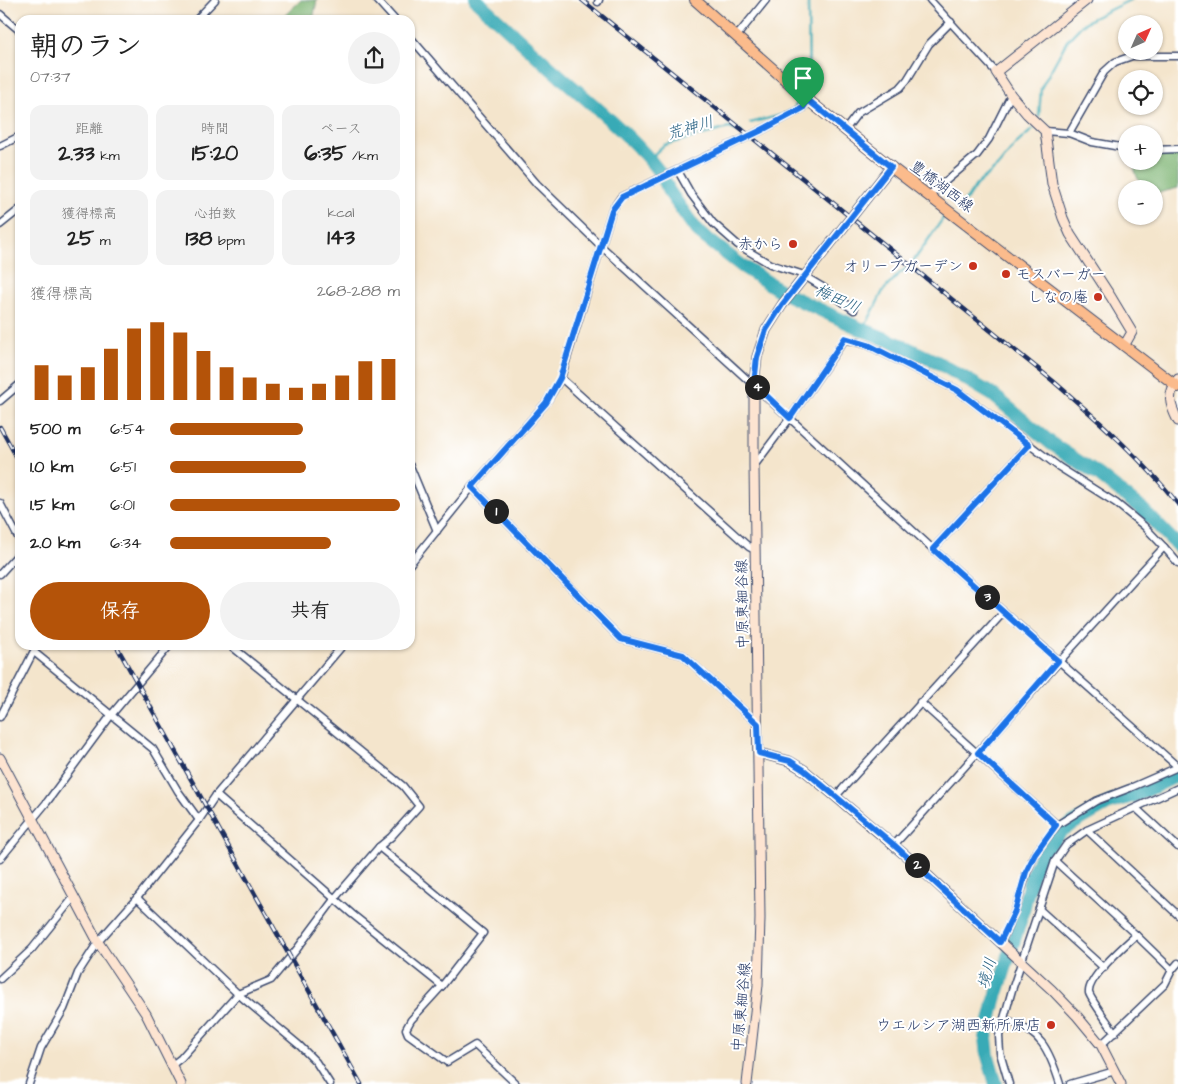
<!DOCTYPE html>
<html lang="ja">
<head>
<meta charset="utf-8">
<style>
  body { margin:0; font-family:"Architects Daughter","Klee One",sans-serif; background:#f2f2f2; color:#222; height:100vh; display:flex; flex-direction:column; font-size:19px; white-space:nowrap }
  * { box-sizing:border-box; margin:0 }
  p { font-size:16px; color:#767676 }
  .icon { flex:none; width:28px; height:28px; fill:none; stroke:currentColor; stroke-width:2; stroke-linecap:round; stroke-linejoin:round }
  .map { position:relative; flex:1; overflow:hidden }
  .drawer { position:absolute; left:15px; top:15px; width:400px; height:635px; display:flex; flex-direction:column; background:#fff; border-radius:15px; box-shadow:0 1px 4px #0004 }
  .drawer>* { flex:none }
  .needle { width:32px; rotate:45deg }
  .buttons { position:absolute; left:1118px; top:15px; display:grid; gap:10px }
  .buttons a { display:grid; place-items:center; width:45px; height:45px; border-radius:50%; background:#fff; box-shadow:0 1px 4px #0004; font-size:25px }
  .pin { position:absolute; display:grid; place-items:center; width:42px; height:42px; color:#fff; margin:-51px -21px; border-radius:50% 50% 50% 0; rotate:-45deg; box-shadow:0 0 5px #0007 }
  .pin .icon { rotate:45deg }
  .km { position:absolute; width:25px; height:25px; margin:-12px; border-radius:50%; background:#222; color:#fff; font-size:14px; line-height:25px; text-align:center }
  .round { display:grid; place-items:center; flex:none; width:52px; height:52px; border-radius:26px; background:#f2f2f2 }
  .headline { display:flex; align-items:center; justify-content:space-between; height:85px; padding:0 15px }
  h1 { font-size:28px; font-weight:700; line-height:38px }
  .figures { display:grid; grid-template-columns:repeat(3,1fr); gap:8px; height:85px; padding:5px 15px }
  .figures div { display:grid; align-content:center; border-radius:12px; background:#f2f2f2; text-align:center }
  .figures b { font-size:21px; font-weight:700 }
  .figures small { font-size:14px; font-weight:400 }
  .figures p { font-size:14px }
  .chart { height:140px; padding:10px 15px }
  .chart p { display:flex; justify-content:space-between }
  .chart svg { width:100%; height:90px; margin-top:5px; stroke:#b45309; stroke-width:6 }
  .action { display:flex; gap:10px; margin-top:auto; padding:10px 15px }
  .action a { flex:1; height:58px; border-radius:30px; background:#b45309; color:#fff; font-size:20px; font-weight:700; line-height:58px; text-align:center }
  .action a+a { background:#f2f2f2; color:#222 }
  ul { padding:0 15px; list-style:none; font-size:16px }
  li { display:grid; grid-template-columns:80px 60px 1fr; align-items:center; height:38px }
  li i { height:12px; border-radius:6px; background:#b45309 }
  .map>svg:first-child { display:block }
  .forest { fill:#7ab26f; stroke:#4a7066 }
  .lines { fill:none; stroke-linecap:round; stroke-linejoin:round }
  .stream { stroke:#39aab6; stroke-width:2.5 }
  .river { stroke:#39aab6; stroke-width:14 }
  .street-casing { stroke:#3c4a6e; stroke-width:9 }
  .secondary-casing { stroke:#3c4a6e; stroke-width:11 }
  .primary-casing { stroke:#3c4a6e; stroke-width:12 }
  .street { stroke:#fff; stroke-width:6 }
  .secondary { stroke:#fde4d1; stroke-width:9 }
  .primary { stroke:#fbbb8c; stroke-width:10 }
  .rail-casing { stroke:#1b2f5e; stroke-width:4.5 }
  .rail { stroke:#fff; stroke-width:2.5; stroke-dasharray:8; stroke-linecap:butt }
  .route-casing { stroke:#fff; stroke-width:10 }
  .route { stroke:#1a73e8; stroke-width:6 }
  .poi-dot { fill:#c8321e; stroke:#fff; stroke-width:2 }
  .labels { text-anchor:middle; stroke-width:4; stroke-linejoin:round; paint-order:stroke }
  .street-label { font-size:15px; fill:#1b2f5e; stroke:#fff }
  .poi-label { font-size:15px; fill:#1b2f5e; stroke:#fff; text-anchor:end }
  .water-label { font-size:16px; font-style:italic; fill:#276081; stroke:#fff }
</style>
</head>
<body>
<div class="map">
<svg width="1178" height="1084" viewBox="0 0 1178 1084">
  <rect width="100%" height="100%" fill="#fff"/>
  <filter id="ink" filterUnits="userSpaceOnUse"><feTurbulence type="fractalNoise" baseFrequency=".02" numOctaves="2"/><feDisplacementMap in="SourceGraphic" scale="10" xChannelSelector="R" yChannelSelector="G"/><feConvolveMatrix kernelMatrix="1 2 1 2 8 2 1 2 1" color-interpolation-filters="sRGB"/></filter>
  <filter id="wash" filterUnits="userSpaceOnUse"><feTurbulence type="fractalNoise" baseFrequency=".0096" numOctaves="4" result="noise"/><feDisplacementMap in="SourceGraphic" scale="20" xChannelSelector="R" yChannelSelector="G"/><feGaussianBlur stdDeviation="1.12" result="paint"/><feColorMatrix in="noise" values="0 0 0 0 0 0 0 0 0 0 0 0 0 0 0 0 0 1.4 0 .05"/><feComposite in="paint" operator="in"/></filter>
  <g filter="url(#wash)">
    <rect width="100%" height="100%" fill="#f4e5cc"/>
    <g class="forest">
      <polygon points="301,0 317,0 313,20 280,20"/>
      <polygon points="1154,153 1178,153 1178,188 1154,194 1154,189 1144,189 1137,177 1132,161 1154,161"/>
    </g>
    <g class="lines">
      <g class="stream">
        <polyline points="805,92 809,86 808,0"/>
        <polyline points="1039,116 1041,88 1067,41 1083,24 1093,18 1130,0"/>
        <polyline points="750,123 782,115 793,110 801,97"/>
        <polyline points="649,159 664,145 729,128 741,132"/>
        <polyline points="959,205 967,199 976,185 998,166 1015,145 1033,129"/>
        <polyline points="859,328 868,321 883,291 900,273 910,266 944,217"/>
      </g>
      <g class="river">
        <path d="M476,0c24,22 47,43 71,65 27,24 115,94 121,125l29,41 45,35 42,27 75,35 44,18 36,17 54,32 59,49 47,31 43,34 36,37"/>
        <polyline points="996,1084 988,1056 986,1038 995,1000 1022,915 1031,877 1043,851 1062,830 1109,803 1139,794 1178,775"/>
      </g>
    </g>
  </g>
  <g filter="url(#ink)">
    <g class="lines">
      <defs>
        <g id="street">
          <polyline points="377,0 395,20"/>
          <polyline points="930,0 996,72"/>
          <polyline points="598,2 599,0"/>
          <polyline points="0,14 20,31"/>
          <polyline points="196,20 215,0"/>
          <polyline points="410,37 537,184 600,245 933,549 1178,767 1130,788 1096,801 1057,825 1035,854 1027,872 1015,911 1001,942"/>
          <polyline points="736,37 766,0"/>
          <polyline points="845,130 858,113 900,88 907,80 929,44 951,22"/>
          <polyline points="1045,131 1069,133 1092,142 1126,148"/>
          <polyline points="1069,133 1104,72 1115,62 1132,56 1178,56"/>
          <polyline points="0,146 20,136"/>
          <polyline points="1154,150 1178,149"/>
          <polyline points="678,171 691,194 713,223 738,245 770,264 801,274 821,286 854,310"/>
          <polyline points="929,195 977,155 989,139 1011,95"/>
          <polyline points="0,225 20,209"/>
          <polyline points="561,378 749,547 755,550"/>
          <polyline points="0,401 20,384"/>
          <polyline points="410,466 437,531"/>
          <path d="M754,466l36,-48 55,-79 23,6 89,45 102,77 57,36 28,23 20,21c-91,98 -180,199 -270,298"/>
          <polyline points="472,487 621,639 683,655 758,724"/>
          <polyline points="0,503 20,541"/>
          <polyline points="1164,547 1178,563"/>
          <polyline points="933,549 1029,445"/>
          <polyline points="410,564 472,487 546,403 561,378 612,210 621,197 760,131 803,108 808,100"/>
          <polyline points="0,574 20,552"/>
          <polyline points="34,652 153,749 178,791 199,820"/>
          <polyline points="920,702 1057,825"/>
          <polyline points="0,717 37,645"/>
          <polyline points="216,795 352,914 442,986"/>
          <polyline points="836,796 1004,612"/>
          <polyline points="1137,809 1178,847"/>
          <polyline points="1087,830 1178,915"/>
          <polyline points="379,847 483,933 442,986 411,1020 406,1029 408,1034 447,1062 475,1045 516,1084"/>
          <polyline points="0,859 47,802 112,714 170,645"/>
          <polyline points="1055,861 1136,935 1172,970"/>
          <polyline points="137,898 238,994 299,1045 316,1062 330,1084"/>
          <polyline points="1039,909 1104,968"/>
          <polyline points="0,979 32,949 74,897"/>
          <path d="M1004,1019c37,12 45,30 56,65"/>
          <path d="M1115,1033c-5,-8 -24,-33 -26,-40 -2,-15 36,-48 47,-58"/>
          <polyline points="1101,1045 1165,984 1172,970 1178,963"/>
          <polyline points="172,1065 181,1058 238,994 271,980 297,949 335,898 379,847 391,837 419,806 403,786 230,645"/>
          <polyline points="29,1084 41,1048 64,1009 78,973 98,942 137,898 199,820 216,795 343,645"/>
          <polyline points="1009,1084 1000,1053 999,1036 1012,990 1055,861 1066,845 1087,830 1178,788"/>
          <polyline points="1070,1084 1115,1071"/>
        </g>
        <g id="secondary">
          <polyline points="1087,0 996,72 1011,95 1027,114 1045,131 1052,184 1063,218 1070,234 1111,297 1132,332 1124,346"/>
          <path d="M1178,379c-11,16 -9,24 0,42"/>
          <polyline points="759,753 789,761 804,770 911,860 1052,990 1077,1016 1101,1045 1121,1084"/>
          <polyline points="0,758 98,942 146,1014 181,1084"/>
          <polyline points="747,1084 758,985 760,918 754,466 754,384 757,357 766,330 782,305 891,167"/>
        </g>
        <polyline id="primary" points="695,0 808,100 891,167 1178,387"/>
      </defs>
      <use href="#street" class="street-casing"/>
      <use href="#secondary" class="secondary-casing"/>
      <use href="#primary" class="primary-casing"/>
      <use href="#street" class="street"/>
      <use href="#secondary" class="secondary"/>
      <use href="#primary" class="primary"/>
      <defs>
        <g id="rail">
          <path d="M582,0l471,381c44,38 88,77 125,123"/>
          <polyline points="0,427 20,463"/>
          <polyline points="116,645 361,1084"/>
        </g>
      </defs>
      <use href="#rail" class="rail-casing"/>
      <use href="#rail" class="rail"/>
    </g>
  </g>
  <g class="lines" filter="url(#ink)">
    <defs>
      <polygon id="route" points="808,100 891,167 782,305 766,330 757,357 754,384 790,418 845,338 868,345 957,390 1029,445 933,549 1058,661 978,753 1056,825 1035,854 1026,872 1015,911 1000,942 894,845 804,770 790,761 759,753 758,724 683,655 621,639 472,487 546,403 560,378 612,210 622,197 760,131 803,108"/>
    </defs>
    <use href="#route" class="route-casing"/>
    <use href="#route" class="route"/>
  </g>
  <g class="poi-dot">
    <circle cx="793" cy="244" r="5"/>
    <circle cx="973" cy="266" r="5"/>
    <circle cx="1006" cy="274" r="5"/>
    <circle cx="1098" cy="297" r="5"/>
    <circle cx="1051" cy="1025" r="5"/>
  </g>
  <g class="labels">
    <g class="street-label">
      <text transform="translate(942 186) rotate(37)" y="5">豊橋湖西線</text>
      <text transform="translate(742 604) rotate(-91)" y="5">中原東細谷線</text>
      <text transform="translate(741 1007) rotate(-85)" y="5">中原東細谷線</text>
    </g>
    <g class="poi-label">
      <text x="783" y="249">赤から</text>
      <text x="963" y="271">オリーブガーデン</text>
      <text x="1016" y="279" text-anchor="start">モスバーガー</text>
      <text x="1088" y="302">しなの庵</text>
      <text x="1041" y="1030">ウエルシア湖西新所原店</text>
    </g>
    <g class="water-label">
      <text transform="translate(690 127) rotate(-16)" y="6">荒神川</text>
      <text transform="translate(838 298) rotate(24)" y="6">梅田川</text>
      <text transform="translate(986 973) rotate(-74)" y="6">境川</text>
    </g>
  </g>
</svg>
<div class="buttons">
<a><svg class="needle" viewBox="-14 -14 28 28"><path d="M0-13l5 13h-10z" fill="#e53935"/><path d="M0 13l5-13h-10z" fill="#767676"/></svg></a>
<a><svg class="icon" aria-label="locate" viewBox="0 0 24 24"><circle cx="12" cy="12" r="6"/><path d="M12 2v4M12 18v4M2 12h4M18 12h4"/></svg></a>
<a>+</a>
<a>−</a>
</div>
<div class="pin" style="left:803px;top:108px;background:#1e9e55"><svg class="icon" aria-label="arrive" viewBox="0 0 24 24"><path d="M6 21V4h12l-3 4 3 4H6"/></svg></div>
<b class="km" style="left:496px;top:511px">1</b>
<b class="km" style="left:917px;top:865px">2</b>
<b class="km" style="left:987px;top:597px">3</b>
<b class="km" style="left:757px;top:387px">4</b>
<section class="drawer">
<div class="headline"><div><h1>朝のラン</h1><p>07:37</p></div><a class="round"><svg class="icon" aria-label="share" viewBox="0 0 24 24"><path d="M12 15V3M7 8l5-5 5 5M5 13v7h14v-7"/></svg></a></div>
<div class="figures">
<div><p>距離</p><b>2.33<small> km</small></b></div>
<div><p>時間</p><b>15:20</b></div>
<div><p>ペース</p><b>6:35<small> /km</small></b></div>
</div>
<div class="figures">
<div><p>獲得標高</p><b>25<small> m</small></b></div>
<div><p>心拍数</p><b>138<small> bpm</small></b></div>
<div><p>kcal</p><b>143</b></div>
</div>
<div class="chart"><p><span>獲得標高</span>268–288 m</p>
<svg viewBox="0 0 160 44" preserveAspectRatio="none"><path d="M5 44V27M15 44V32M25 44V28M35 44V19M45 44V9M55 44V6M65 44V11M75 44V20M85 44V28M95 44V33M105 44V36M115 44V38M125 44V36M135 44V32M145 44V25M155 44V24"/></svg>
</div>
<ul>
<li><b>500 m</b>6:54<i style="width:58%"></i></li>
<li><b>1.0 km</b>6:51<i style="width:59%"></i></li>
<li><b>1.5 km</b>6:01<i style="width:100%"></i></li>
<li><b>2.0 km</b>6:34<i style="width:70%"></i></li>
</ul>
<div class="action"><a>保存</a><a>共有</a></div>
</section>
</div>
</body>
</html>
